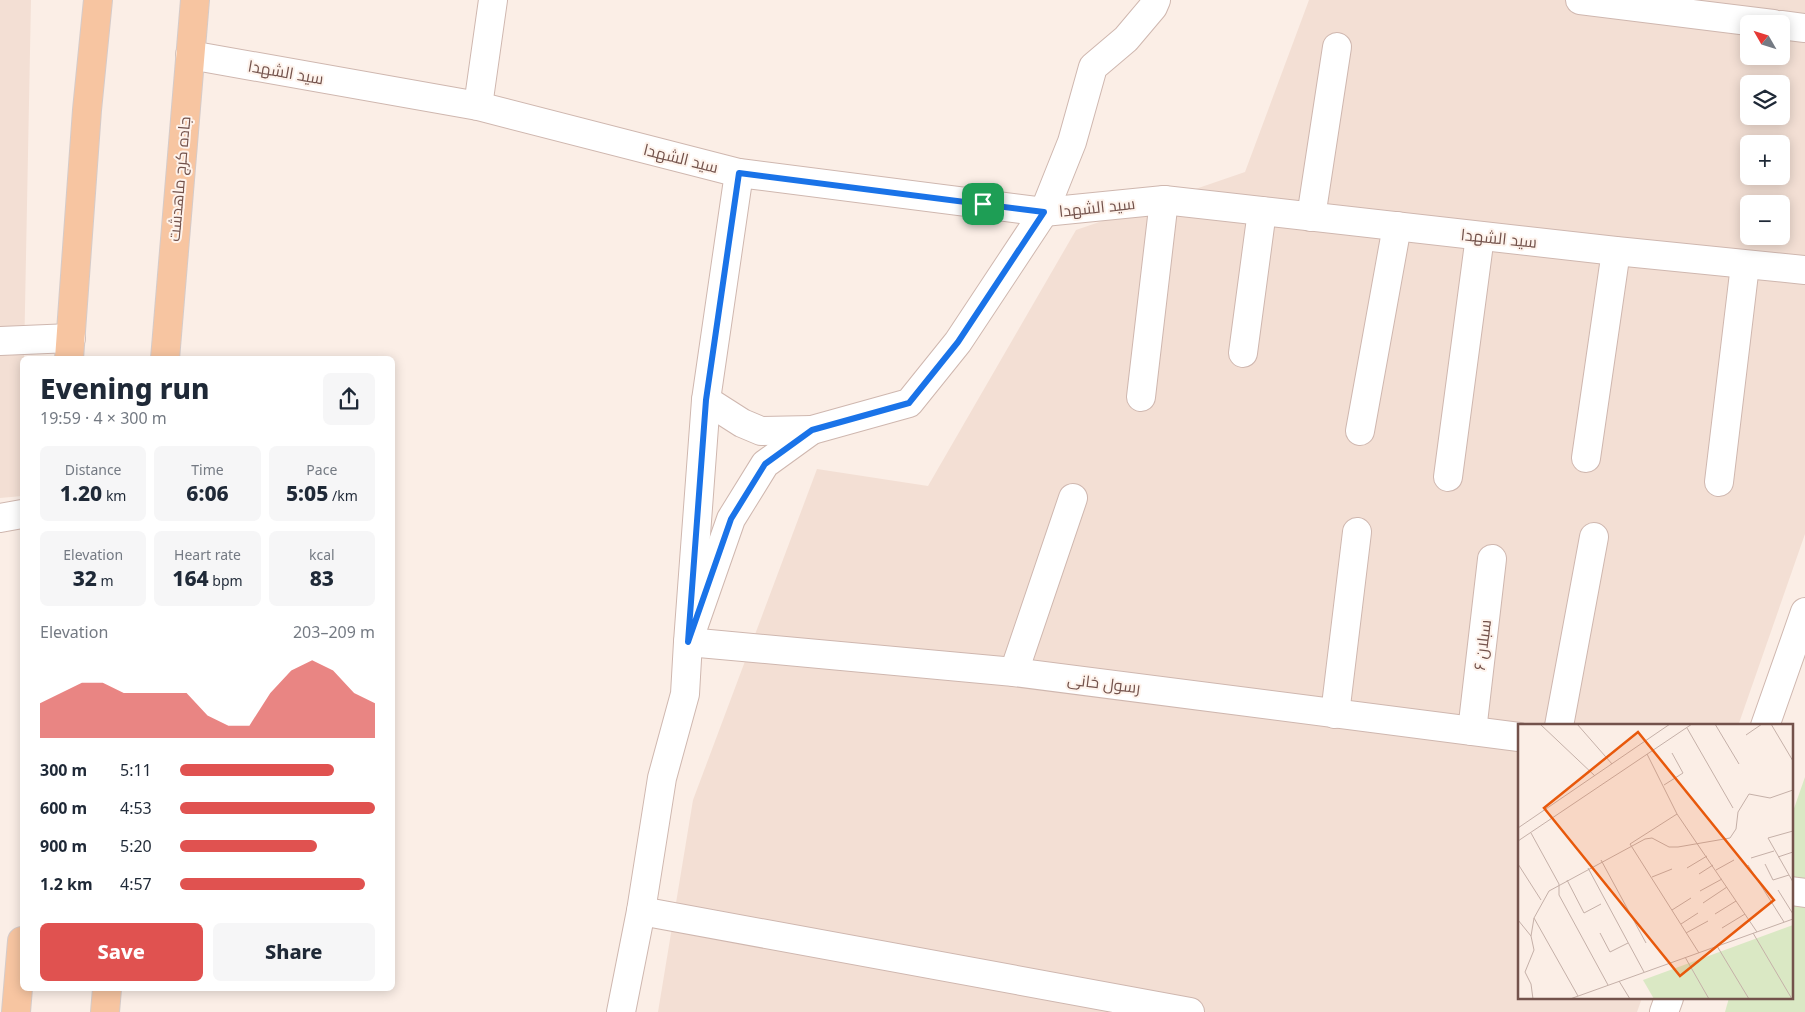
<!DOCTYPE html>
<html lang="en">
<head>
<meta charset="utf-8">
<style>
  body { margin:0; font-family:"Noto Sans",Cairo,sans-serif; background:#f6f6f7; color:#1f2937; height:100vh; display:flex; flex-direction:column; font-size:19px; white-space:nowrap }
  * { box-sizing:border-box; margin:0 }
  p { font-size:16px; color:#747a83 }
  .icon { flex:none; width:28px; height:28px; fill:none; stroke:currentColor; stroke-width:2; stroke-linecap:round; stroke-linejoin:round }
  .map { position:relative; flex:1; overflow:hidden }
  .drawer { position:absolute; left:20px; top:356px; width:375px; height:635px; display:flex; flex-direction:column; background:#fff; border-radius:8px; box-shadow:0 2px 12px #0003 }
  .drawer>* { flex:none }
  .needle { width:32px; rotate:309deg }
  .fabs { position:absolute; left:1740px; top:15px; display:grid; gap:10px }
  .fabs a { display:grid; place-items:center; width:50px; height:50px; border-radius:8px; background:#fff; box-shadow:0 2px 12px #0003; font-size:25px }
  .pin { position:absolute; display:grid; place-items:center; width:42px; height:42px; color:#fff; margin:-21px; border-radius:10px; box-shadow:0 2px 8px #0006 }
  .round { display:grid; place-items:center; flex:none; width:52px; height:52px; border-radius:8px; background:#f6f6f7 }
  .headline { display:flex; align-items:center; justify-content:space-between; height:85px; padding:0 20px }
  h1 { font-size:28px; font-weight:800; line-height:38px }
  .stats { display:grid; grid-template-columns:repeat(3,1fr); gap:8px; height:85px; padding:5px 20px }
  .stats div { display:grid; align-content:center; border-radius:8px; background:#f6f6f7; text-align:center }
  .stats b { font-size:21px; font-weight:800 }
  .stats small { font-size:14px; font-weight:400 }
  .stats p { font-size:14px }
  .chart { height:140px; padding:10px 20px }
  .chart p { display:flex; justify-content:space-between }
  .chart svg { width:100%; height:90px; margin-top:5px; fill:#e05250; opacity:.7 }
  .cta { display:flex; gap:10px; margin-top:auto; padding:10px 20px }
  .cta a { flex:1; height:58px; border-radius:8px; background:#e05250; color:#fff; font-size:20px; font-weight:800; line-height:58px; text-align:center }
  .cta a+a { background:#f6f6f7; color:#1f2937 }
  ul { padding:0 20px; list-style:none; font-size:16px }
  li { display:grid; grid-template-columns:80px 60px 1fr; align-items:center; height:38px }
  li i { height:12px; border-radius:6px; background:#e05250 }
  .map>svg:first-child { display:block }
  .residential { fill:#f3dfd4; fill-rule:evenodd }
  .green { fill:#dae8c4 }
  .lines { fill:none; stroke-linecap:round; stroke-linejoin:round }
  .minor-casing { stroke:#cfb7af; stroke-width:30 }
  .major-casing { stroke:#d5cbc9; stroke-width:30 }
  .minor { stroke:#fff; stroke-width:28 }
  .major { stroke:#f7c5a1; stroke-width:28 }
  .route-casing { stroke:#fff; stroke-width:10 }
  .route { stroke:#1a73e8; stroke-width:6 }
  .labels { text-anchor:middle; stroke-width:4; stroke-linejoin:round; paint-order:stroke }
  .street-label { font-size:16px; fill:#73524b; stroke:#fef3ec }
  .inset-road { fill:none; stroke:#c5b0a8; stroke-width:1 }
  .view { fill:#e8590c; fill-opacity:0.15; stroke:#e8590c; stroke-width:2.5 }
  .inset-edge { fill:none; stroke:#73524b; stroke-width:2.5 }
</style>
</head>
<body>
<div class="map">
<svg width="1805" height="1012" viewBox="0 0 1805 1012">
  <rect width="100%" height="100%" fill="#fbeee6"/>
  <g class="residential">
    <polygon points="0,0 31,0 24,359 22,359 22,496 0,498"/>
    <path d="M1309,0h496v534l-67,192h-219v272h123l-5,14h-979l35,-212 124,-331 111,17 148,-256 169,-58zM1749,24h32v32h-32zM1749,84h32v32h-32zM1749,144h32v32h-32zM1749,204h32v32h-32z"/>
  </g>
  <polygon class="green" points="1805,777 1805,1012 1725,1012 1729,998 1791,998 1791,817"/>
  <g class="lines">
    <defs>
      <g id="minor">
        <polyline points="1580,0 1773,24"/>
        <polyline points="1781,25 1805,28"/>
        <polyline points="190,55 478,106 739,173 1044,212 1164,200 1616,251 1805,270"/>
        <polyline points="478,106 493,0"/>
        <polyline points="739,173 706,400 688,642 1014,672 1519,737"/>
        <polyline points="1311,217 1337,47"/>
        <polyline points="0,341 71,338"/>
        <polyline points="1243,353 1262,211"/>
        <polyline points="1141,397 1164,200"/>
        <polyline points="706,400 742,423 761,431 812,430"/>
        <polyline points="1360,431 1397,226"/>
        <polyline points="1586,458 1616,251"/>
        <polyline points="1448,477 1480,236"/>
        <polyline points="1719,482 1745,265"/>
        <polyline points="0,518 22,514"/>
        <polyline points="1014,672 1073,498"/>
        <polyline points="1335,714 1357,532"/>
        <polyline points="1559,726 1594,537"/>
        <polyline points="1765,726 1805,612"/>
        <polyline points="1472,731 1492,559"/>
        <polyline points="1791,891 1805,893"/>
        <polyline points="641,911 1190,1012"/>
        <polyline points="621,1012 641,911 662,778 685,694 688,642 731,519 765,464 812,430 909,403 958,342 1044,212 1072,142 1093,67 1126,39 1153,7 1156,0"/>
        <polyline points="1664,1012 1669,998"/>
      </g>
      <g id="major">
        <polyline points="69,359 87,110 98,0"/>
        <polyline points="165,359 195,0"/>
        <polyline points="16,1012 22,941"/>
        <polyline points="105,1012 107,989"/>
      </g>
    </defs>
    <use href="#minor" class="minor-casing"/>
    <use href="#major" class="major-casing"/>
    <use href="#minor" class="minor"/>
    <use href="#major" class="major"/>
  </g>
  <g class="lines">
    <defs>
      <polygon id="route" points="739,173 1044,212 958,342 909,403 812,430 765,464 731,519 688,642 706,400"/>
    </defs>
    <use href="#route" class="route-casing"/>
    <use href="#route" class="route"/>
  </g>
  <g class="labels">
    <g class="street-label">
      <text transform="translate(286 72) rotate(10)" y="6">سید الشهدا</text>
      <text transform="translate(681 158) rotate(14)" y="6">سید الشهدا</text>
      <text transform="translate(179 179) rotate(-85)" y="6">جاده کرج ماهدشت</text>
      <text transform="translate(1097 207) rotate(-6)" y="6">سید الشهدا</text>
      <text transform="translate(1499 238) rotate(6)" y="6">سید الشهدا</text>
      <text transform="translate(1482 645) rotate(-83)" y="6">سبلان ۶</text>
      <text transform="translate(1104 683) rotate(7)" y="6">رسول خانی</text>
    </g>
  </g>
  <g transform="translate(1518 724)">
    <rect width="275" height="275" fill="#fbeee6"/>
    <path d="M275,201v74h-139l-11,-19z" fill="#dae8c4"/>
    <path class="inset-road" d="M22,0l55,52M59,0l35,40M197,0l24,40M253,0l22,37M169,4l46,80M228,11l16,-11M129,30l30,60 80,118M146,61l19,-12 -11,-20M159,90l-47,30 69,109M0,104l152,-104M275,107l-25,7 25,44M13,109l28,51v11l49,90M0,117l174,-117M260,133l15,-5M233,134l23,-7M83,136l45,83M0,140l23,36M247,140l8,16 16,-5M230,141l36,57M70,144l56,104M169,144l20,-12M198,146l18,-10M181,150l14,-9M134,153l20,-8M49,156l17,33 17,-9M260,166l15,24M182,167l22,-12M185,179l24,-16M154,186l19,-12M197,190l21,-13M0,196l13,16M163,200l17,-11M204,204l23,-14M82,209l10,19 18,-9M168,209l22,-12M235,209l39,66M199,222l32,53M167,233l24,42M101,257l11,18M60,272l-44,-78 15,-27 96,-52 7,-1 17,9h9l52,-9 6,-9 2,-17 11,-18 21,4 23,-8M15,275l-2,-15 -6,-12 9,-22 -3,-14 3,-18M52,275l223,-80"/>
    <path class="view" d="M120,8l136,168 -94,76 -136,-168z"/>
    <rect width="275" height="275" class="inset-edge"/>
  </g>
</svg>
<div class="fabs">
<a><svg class="needle" viewBox="-14 -14 28 28"><path d="M0-13l5 13h-10z" fill="#e53935"/><path d="M0 13l5-13h-10z" fill="#747a83"/></svg></a>
<a><svg class="icon" aria-label="layers" viewBox="0 0 24 24"><path d="M12 4l9 5-9 5-9-5zM3 14l9 5 9-5"/></svg></a>
<a>+</a>
<a>−</a>
</div>
<div class="pin" style="left:983px;top:204px;background:#1e9e55"><svg class="icon" aria-label="arrive" viewBox="0 0 24 24"><path d="M6 21V4h12l-3 4 3 4H6"/></svg></div>
<section class="drawer">
<div class="headline"><div><h1>Evening run</h1><p>19:59 · 4 × 300 m</p></div><a class="round"><svg class="icon" aria-label="share" viewBox="0 0 24 24"><path d="M12 15V3M7 8l5-5 5 5M5 13v7h14v-7"/></svg></a></div>
<div class="stats">
<div><p>Distance</p><b>1.20<small> km</small></b></div>
<div><p>Time</p><b>6:06</b></div>
<div><p>Pace</p><b>5:05<small> /km</small></b></div>
</div>
<div class="stats">
<div><p>Elevation</p><b>32<small> m</small></b></div>
<div><p>Heart rate</p><b>164<small> bpm</small></b></div>
<div><p>kcal</p><b>83</b></div>
</div>
<div class="chart"><p><span>Elevation</span>203–209 m</p>
<svg viewBox="0 0 160 44" preserveAspectRatio="none"><path d="M0 44V27L10 22L20 17L30 17L40 22L50 22L60 22L70 22L80 33L90 38L100 38L110 22L120 11L130 6L140 11L150 22L160 27V44z"/></svg>
</div>
<ul>
<li><b>300 m</b>5:11<i style="width:79%"></i></li>
<li><b>600 m</b>4:53<i style="width:100%"></i></li>
<li><b>900 m</b>5:20<i style="width:70%"></i></li>
<li><b>1.2 km</b>4:57<i style="width:95%"></i></li>
</ul>
<div class="cta"><a>Save</a><a>Share</a></div>
</section>
</div>
</body>
</html>
